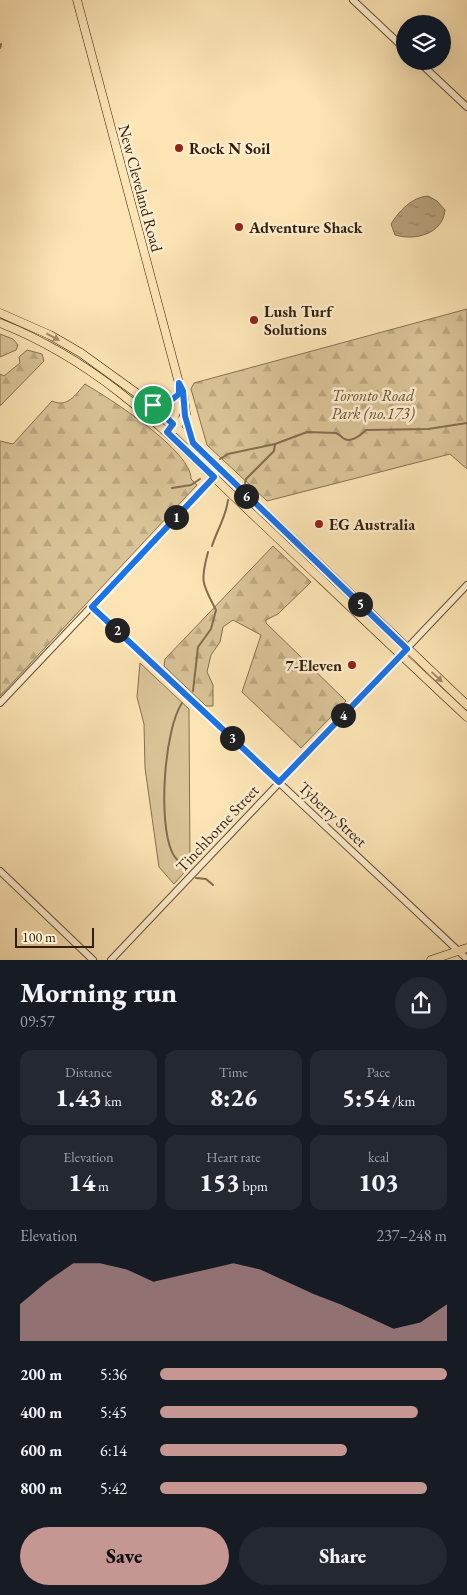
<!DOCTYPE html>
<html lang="en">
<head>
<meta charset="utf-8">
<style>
  body { margin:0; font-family:"EB Garamond",serif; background:#242831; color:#f1f3f6; height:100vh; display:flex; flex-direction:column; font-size:19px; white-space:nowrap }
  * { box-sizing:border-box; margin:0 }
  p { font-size:16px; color:#9ea1a6 }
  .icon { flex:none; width:28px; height:28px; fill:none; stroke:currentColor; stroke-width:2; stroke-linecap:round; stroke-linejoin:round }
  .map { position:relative; height:960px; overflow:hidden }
  .panel { display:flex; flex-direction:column; background:#171b24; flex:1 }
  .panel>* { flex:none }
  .fabs { position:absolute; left:396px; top:15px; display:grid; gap:10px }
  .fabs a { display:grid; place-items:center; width:55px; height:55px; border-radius:50%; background:#171b24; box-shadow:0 5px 20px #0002; font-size:25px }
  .scale { position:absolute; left:15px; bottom:12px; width:79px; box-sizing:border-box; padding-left:5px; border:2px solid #301f0b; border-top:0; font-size:14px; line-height:18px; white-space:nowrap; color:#301f0b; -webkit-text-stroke:4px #fdedce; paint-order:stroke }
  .pin { position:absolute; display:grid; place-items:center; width:42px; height:42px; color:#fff; margin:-21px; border:2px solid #fff; border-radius:50%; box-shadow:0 1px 5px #0007 }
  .km { position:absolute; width:25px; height:25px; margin:-12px; border-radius:50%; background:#222; color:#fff; font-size:14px; line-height:25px; text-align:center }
  .round { display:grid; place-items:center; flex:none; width:52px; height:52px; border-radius:26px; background:#242831 }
  .summary { display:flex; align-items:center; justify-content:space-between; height:85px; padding:0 20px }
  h1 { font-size:28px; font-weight:800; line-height:38px }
  .stats { display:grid; grid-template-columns:repeat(3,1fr); gap:8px; height:85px; padding:5px 20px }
  .stats div { display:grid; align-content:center; border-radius:12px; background:#242831; text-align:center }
  .stats b { font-size:25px; font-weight:800 }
  .stats small { font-size:14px; font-weight:400 }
  .stats p { font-size:14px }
  .chart { height:140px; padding:10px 20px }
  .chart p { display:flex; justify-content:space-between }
  .chart svg { width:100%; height:90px; margin-top:5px; fill:#c59692; opacity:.7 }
  .cta { display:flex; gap:10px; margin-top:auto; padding:10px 20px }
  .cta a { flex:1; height:58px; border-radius:30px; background:#c59692; color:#111; font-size:20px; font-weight:800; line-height:58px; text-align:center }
  .cta a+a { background:#242831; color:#f1f3f6 }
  ul { padding:0 20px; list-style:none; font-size:16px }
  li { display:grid; grid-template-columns:80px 60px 1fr; align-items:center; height:38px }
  li i { height:12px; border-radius:6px; background:#c59692 }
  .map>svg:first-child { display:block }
  .green { fill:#d9c397; stroke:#847151 }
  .forest { fill:url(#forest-firs); stroke:#847151 }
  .water { fill:url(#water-ripples); stroke:#816d4e }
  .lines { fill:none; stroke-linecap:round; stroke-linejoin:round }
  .stream { stroke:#816d4e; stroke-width:2 }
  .minor-casing { stroke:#635035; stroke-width:8 }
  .major-casing { stroke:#301f0b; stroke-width:9 }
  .minor { stroke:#fdedce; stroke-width:6 }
  .major { stroke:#fce4b4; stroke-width:8 }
  .oneway { fill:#a08b68 }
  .route-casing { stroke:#fff; stroke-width:10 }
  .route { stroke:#1a73e8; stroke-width:6 }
  .poi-dot { fill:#8f2418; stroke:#fdedce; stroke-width:2 }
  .labels { text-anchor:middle; stroke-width:5; stroke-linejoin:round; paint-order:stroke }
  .poi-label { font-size:16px; font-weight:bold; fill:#301f0b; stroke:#fdedce; text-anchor:start }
  .street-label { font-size:16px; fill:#301f0b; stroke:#fdedce }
  .park-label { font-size:16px; font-style:italic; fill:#635035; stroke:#fdedce }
</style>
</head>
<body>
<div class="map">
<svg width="467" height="960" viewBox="0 0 467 960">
  <defs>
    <pattern id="forest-firs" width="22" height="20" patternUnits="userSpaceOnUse" patternTransform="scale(1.25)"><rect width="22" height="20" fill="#d9c397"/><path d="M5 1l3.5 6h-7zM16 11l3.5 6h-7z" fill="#bba781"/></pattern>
    <pattern id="water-ripples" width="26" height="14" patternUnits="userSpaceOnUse" patternTransform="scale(1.25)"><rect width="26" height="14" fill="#b7a17b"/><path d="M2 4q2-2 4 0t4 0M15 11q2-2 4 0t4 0" fill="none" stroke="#958363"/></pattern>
  </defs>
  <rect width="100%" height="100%" fill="#fce4b4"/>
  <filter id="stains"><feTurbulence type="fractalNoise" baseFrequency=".004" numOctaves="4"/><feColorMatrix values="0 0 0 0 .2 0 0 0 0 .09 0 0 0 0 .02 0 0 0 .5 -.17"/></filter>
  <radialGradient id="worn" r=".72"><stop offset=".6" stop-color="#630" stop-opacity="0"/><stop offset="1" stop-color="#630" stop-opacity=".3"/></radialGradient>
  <polygon class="green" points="140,663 189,709 190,866 174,884 159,867 145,768 144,724 137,697"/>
  <g class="forest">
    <polygon points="467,309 467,469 450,454 267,501 207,445 191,389 194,383"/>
    <polygon points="0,334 13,339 18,345 16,350 0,357"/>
    <polygon points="27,350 42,354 44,361 0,406 0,374 4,376 20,363 19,357"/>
    <path d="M85,384c24,14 107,67 106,95l6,6 -197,211v-255l13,3 39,-43c16,7 23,-6 33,-17z"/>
    <polygon points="273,546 311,582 278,614 266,620 266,623 346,701 301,748 242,692 261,635 233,620 223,627 220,642 211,655 207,672 213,685 213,706 206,706 164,666 165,659"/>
  </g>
  <path class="water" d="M428,196l9,5 8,9c-2,24 -30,31 -50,25l-4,-11c8,-13 21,-27 37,-28z"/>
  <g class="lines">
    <g class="stream">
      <polyline points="0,48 1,44"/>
      <path d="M220,459l8,-5 47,-10 32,-12 29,1c3,1 5,3 7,5 7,6 18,-3 23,-8l62,-1 39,-6"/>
      <polyline points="245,483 246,479 274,451 275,444"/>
      <polyline points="172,488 191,485 200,479"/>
      <path d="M212,546c5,-16 14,-29 16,-46"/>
      <path d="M193,691l5,-44 13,-18 5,-19c-14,-27 -16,-28 -8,-58"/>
      <path d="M182,703c-18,27 -24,119 -10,149 2,6 10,12 14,18"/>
      <polyline points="196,878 206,879 213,885"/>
    </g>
    <defs>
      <g id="minor">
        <polyline points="353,0 405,49"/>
        <polyline points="418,61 467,107"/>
        <polyline points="92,607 467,959"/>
        <polyline points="0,703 214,477"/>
        <polyline points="0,871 93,960"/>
        <polyline points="111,960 467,585"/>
      </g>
      <g id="major">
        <polyline points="77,0 179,383 183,391 186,414 175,429"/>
        <polyline points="0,313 50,335 81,353 153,405 467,705"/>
        <path d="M0,323c104,41 168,111 247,186 73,69 146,139 220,208"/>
        <polyline points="153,405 170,401 179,394"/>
        <polyline points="185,416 193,443"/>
        <polyline points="171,427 178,406 179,387"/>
        <polyline points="431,960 467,948"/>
      </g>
    </defs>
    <use href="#minor" class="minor-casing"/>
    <use href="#major" class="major-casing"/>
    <use href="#minor" class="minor"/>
    <use href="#major" class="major"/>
  </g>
  <defs><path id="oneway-solid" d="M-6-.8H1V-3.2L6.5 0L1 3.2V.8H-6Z" transform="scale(1.25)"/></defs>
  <g class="oneway">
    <use href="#oneway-solid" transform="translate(53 337) rotate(28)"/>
    <use href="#oneway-solid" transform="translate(437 677) rotate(43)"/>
  </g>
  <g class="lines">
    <defs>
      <polygon id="route" points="179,383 183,391 185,416 193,443 407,649 279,782 92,607 214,477 167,432 173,424 153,405 170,401 179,394"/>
    </defs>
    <use href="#route" class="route-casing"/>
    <use href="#route" class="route"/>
  </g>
  <g class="poi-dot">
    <circle cx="179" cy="148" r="5"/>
    <circle cx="239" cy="227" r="5"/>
    <circle cx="254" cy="320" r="5"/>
    <circle cx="319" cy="524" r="5"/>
    <circle cx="352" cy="665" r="5"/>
  </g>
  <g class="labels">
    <g class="poi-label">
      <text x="189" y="154">Rock N Soil</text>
      <text x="249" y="233">Adventure Shack</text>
      <text x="264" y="317">Lush Turf<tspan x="264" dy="18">Solutions</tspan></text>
      <text x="329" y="530">EG Australia</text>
      <text x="342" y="671" text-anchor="end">7-Eleven</text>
    </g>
    <g class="street-label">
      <text transform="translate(141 188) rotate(75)" y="6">New Cleveland Road</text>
      <text transform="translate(333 814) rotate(43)" y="6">Tyberry Street</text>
      <text transform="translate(217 828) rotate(-47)" y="6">Tinchborne Street</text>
    </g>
    <g class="park-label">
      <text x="373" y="401">Toronto Road<tspan x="373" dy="18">Park (no.173)</tspan></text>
    </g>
  </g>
  <rect width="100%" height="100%" filter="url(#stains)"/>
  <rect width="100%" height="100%" fill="url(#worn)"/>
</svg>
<div class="fabs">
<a><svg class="icon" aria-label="layers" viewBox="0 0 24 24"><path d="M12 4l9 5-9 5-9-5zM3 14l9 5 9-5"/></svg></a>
</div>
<div class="scale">100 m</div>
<div class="pin" style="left:153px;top:405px;background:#1e9e55"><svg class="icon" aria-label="arrive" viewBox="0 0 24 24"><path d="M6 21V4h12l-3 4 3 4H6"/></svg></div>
<b class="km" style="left:176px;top:517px">1</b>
<b class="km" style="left:117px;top:630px">2</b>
<b class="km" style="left:232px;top:738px">3</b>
<b class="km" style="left:343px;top:715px">4</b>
<b class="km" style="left:360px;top:604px">5</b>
<b class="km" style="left:246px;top:496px">6</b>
</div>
<section class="panel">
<div class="summary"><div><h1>Morning run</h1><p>09:57</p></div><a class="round"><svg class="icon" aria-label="share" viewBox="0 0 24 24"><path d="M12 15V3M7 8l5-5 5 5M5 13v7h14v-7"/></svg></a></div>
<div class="stats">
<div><p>Distance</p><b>1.43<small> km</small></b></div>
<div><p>Time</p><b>8:26</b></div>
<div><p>Pace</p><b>5:54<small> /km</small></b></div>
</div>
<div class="stats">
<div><p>Elevation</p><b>14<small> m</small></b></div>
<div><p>Heart rate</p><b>153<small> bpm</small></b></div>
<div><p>kcal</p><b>103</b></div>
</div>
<div class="chart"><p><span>Elevation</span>237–248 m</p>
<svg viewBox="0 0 160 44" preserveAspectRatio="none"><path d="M0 44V26L10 15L20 6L30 6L40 9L50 15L60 12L70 9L80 6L90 9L100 15L110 21L120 26L130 32L140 38L150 35L160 26V44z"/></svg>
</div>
<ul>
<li><b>200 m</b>5:36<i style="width:100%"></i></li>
<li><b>400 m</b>5:45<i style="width:90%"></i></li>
<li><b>600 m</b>6:14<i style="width:65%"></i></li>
<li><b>800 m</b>5:42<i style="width:93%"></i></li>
</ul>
<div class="cta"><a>Save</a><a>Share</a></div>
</section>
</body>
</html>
